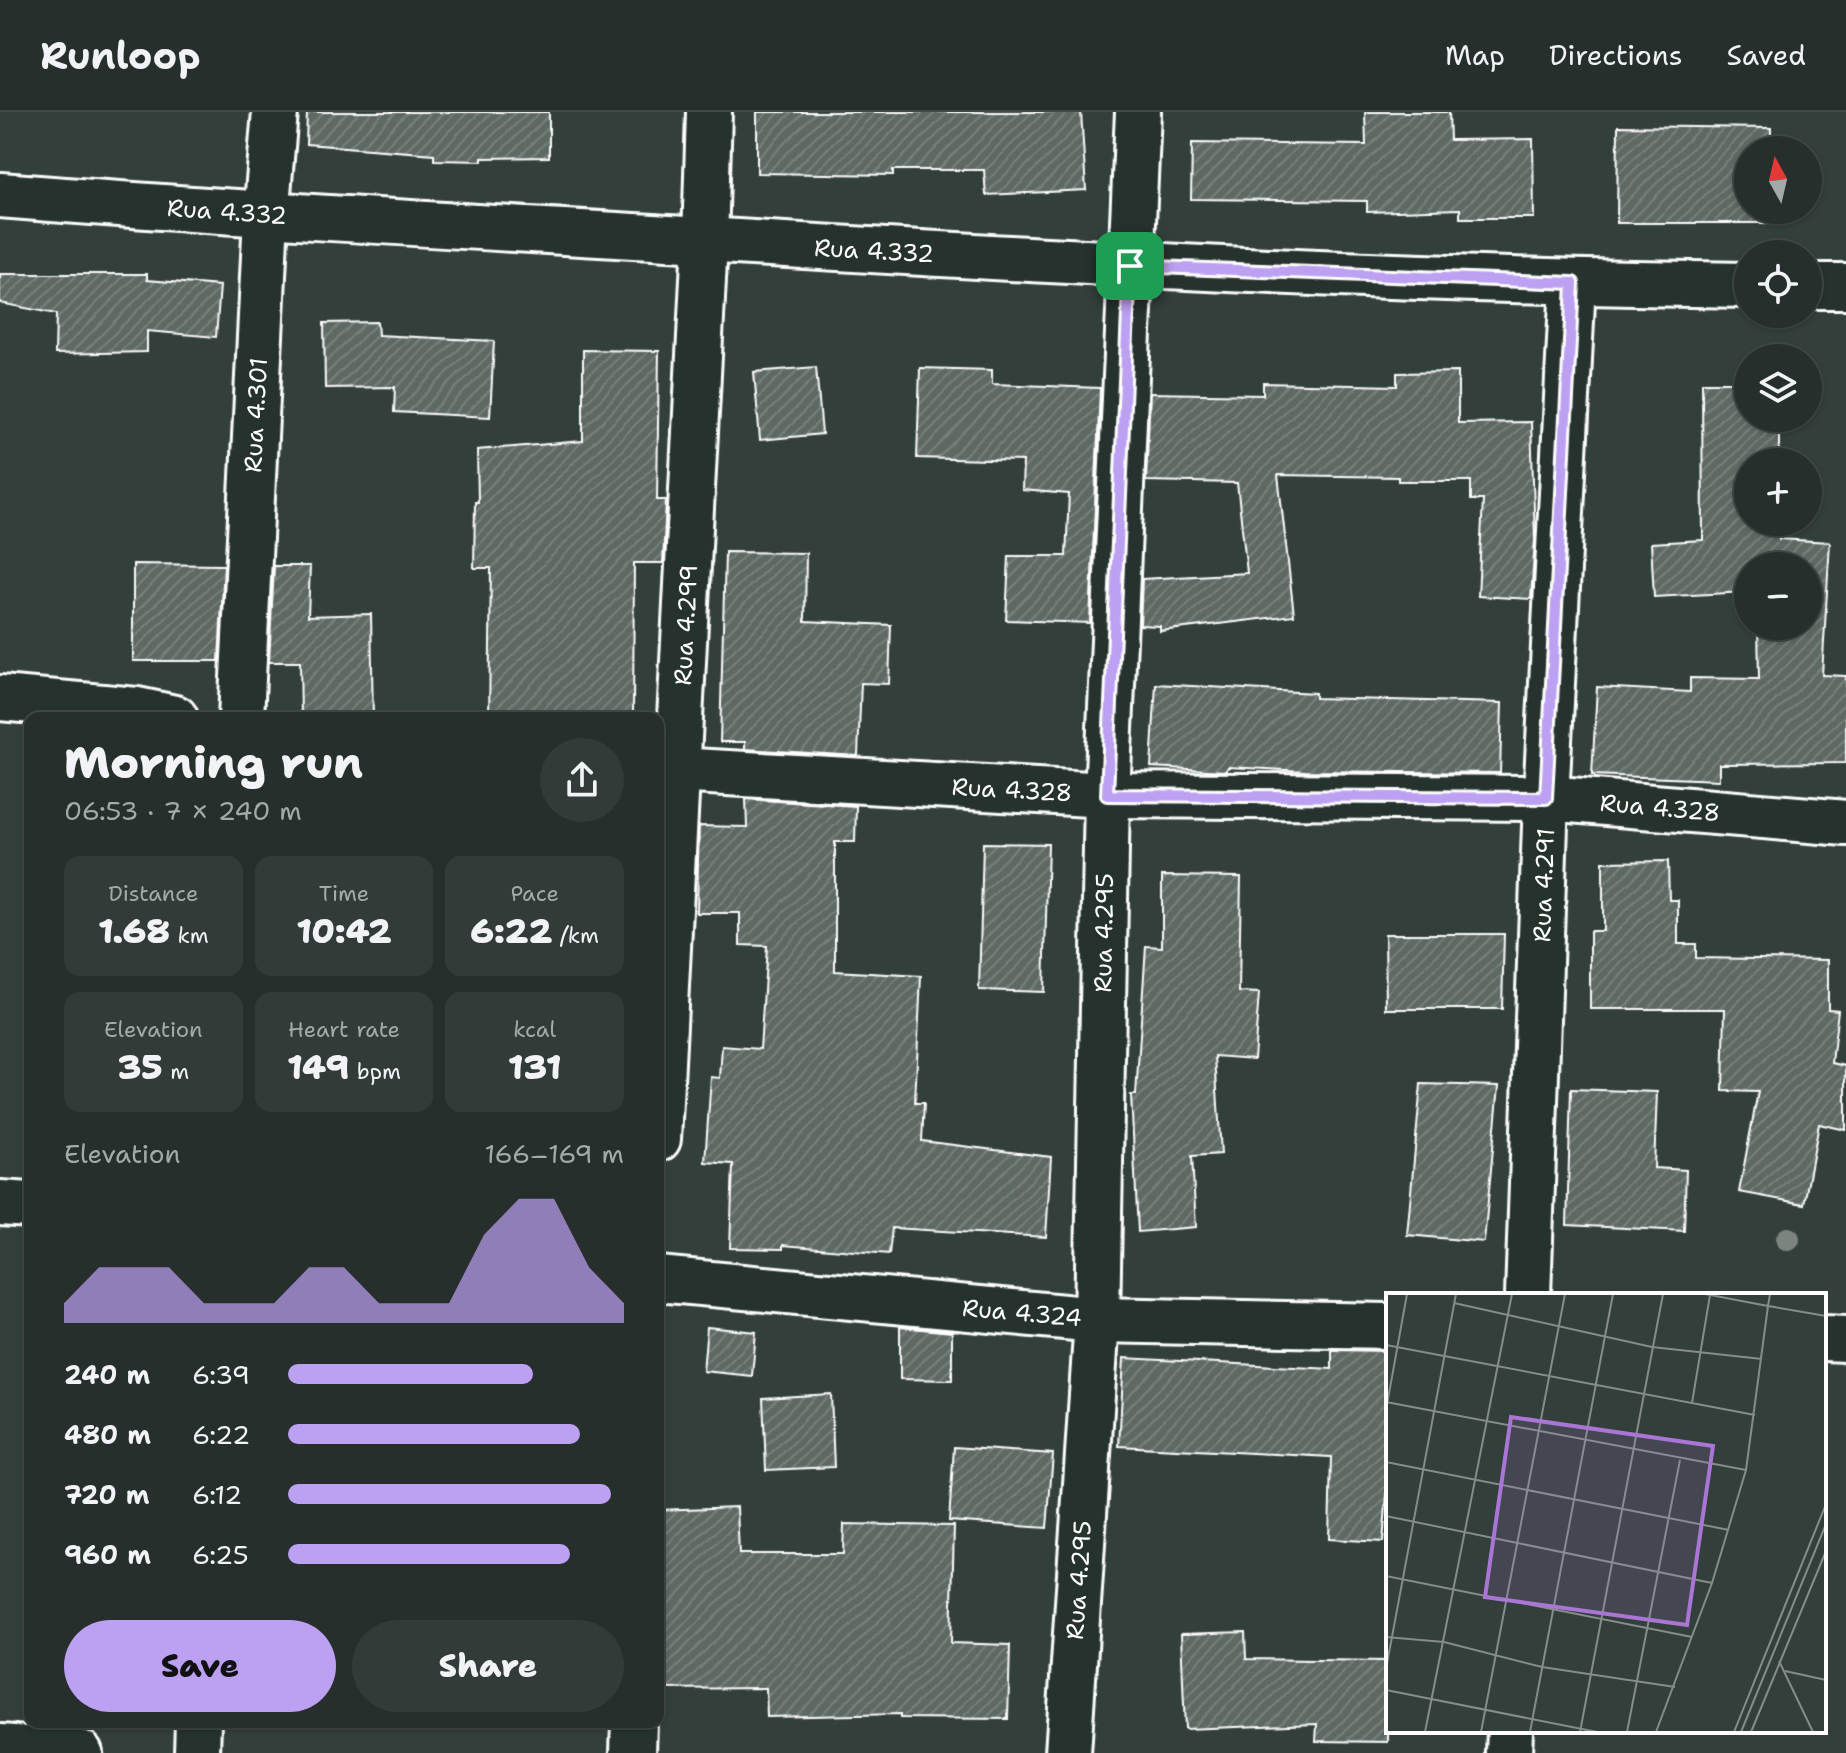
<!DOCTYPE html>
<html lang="en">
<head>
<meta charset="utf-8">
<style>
  body { margin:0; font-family:"Shantell Sans",sans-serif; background:#323b38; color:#f1f3f6; height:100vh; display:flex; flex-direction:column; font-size:30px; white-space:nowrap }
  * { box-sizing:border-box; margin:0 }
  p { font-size:26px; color:#a4a9a9 }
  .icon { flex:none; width:44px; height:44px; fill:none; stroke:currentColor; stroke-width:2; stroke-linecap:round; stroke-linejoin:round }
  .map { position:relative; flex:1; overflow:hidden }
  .drawer { position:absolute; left:24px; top:600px; width:640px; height:1016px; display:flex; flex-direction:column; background:#262f2c; border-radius:16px; box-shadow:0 2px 6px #0004,0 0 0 2px #424a48 }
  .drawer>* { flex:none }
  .needle { width:52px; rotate:352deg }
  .controls { position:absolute; left:1734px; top:24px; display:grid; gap:16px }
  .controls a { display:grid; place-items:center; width:88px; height:88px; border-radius:50%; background:#262f2c; box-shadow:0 2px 6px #0004,0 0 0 2px #424a48; font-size:40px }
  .pin { position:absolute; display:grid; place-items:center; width:68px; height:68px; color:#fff; margin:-34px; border-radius:16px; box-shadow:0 4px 12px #0006 }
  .round { display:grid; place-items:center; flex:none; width:84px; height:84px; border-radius:42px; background:#323b38 }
  .overview { display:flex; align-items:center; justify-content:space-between; height:136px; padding:0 40px }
  h1 { font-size:44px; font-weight:800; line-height:60px }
  .metrics { display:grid; grid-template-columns:repeat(3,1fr); gap:12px; height:136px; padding:8px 40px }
  .metrics div { display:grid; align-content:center; border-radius:16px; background:#323b38; text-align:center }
  .metrics b { font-size:34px; font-weight:800 }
  .metrics small { font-size:22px; font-weight:400 }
  .metrics p { font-size:22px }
  .chart { height:224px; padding:16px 40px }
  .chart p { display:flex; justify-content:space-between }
  .chart svg { width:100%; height:144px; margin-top:8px; fill:#bca0f2; opacity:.7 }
  .cta { display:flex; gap:16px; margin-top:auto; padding:16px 40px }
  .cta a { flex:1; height:92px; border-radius:48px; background:#bca0f2; color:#111; font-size:32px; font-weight:800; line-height:92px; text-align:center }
  .cta a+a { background:#323b38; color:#f1f3f6 }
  ul { padding:0 40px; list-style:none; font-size:26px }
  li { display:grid; grid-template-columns:128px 96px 1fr; align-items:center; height:60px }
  li i { height:20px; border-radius:10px; background:#bca0f2 }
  header { display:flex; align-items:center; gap:48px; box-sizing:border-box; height:112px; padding:0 40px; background:#262f2c; border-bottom:2px solid #424a48 }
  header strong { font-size:38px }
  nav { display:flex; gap:44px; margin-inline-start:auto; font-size:28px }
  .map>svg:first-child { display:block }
  .building { fill:url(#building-hatch); stroke:#fff; stroke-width:2 }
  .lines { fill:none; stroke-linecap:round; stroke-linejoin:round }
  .minor-casing { stroke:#fff; stroke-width:50 }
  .minor { stroke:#26332d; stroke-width:44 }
  .tree { fill:#7c8480 }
  .route-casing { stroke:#fff; stroke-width:16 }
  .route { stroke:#bca0f2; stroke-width:10 }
  .labels { text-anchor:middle; stroke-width:7; stroke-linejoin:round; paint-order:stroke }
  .street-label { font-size:24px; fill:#fff; stroke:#26332d }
  .inset-road { fill:none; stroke:#858c89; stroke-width:2 }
  .view { fill:#a976d5; fill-opacity:0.15; stroke:#a976d5; stroke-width:4 }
  .inset-edge { fill:none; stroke:#fff; stroke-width:4 }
</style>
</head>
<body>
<header>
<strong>Runloop</strong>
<nav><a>Map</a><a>Directions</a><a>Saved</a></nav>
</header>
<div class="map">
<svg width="1846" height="1641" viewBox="0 0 1846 1641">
  <defs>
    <pattern id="building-hatch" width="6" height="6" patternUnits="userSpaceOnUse" patternTransform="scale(2)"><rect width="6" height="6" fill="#5f6964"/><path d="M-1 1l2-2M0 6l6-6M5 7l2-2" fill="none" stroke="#77807b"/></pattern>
  </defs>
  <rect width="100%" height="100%" fill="#333f3a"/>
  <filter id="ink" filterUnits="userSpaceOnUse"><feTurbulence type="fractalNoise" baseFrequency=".0125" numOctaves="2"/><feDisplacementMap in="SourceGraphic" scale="16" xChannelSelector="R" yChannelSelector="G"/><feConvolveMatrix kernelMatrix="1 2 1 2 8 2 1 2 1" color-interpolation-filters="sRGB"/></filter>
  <g filter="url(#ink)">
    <g class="building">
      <polygon points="307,0 549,0 549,45 482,46 482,49 434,48 434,42 306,32"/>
      <polygon points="757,0 1081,0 1086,78 986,83 984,58 893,58 893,63 757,61"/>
      <polygon points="1365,0 1449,0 1450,28 1533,27 1534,106 1460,106 1460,97 1367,100 1367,89 1191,87 1192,31 1366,33"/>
      <polygon points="1618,14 1771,16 1771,38 1748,38 1748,98 1771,98 1771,111 1617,111"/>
      <polygon points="0,162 147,162 147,168 220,174 216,225 147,219 147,240 55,242 56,202 0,191"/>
      <polygon points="377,210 378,223 494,229 490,305 394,300 395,275 325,276 324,211"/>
      <polygon points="583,238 659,239 657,388 666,388 663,451 634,451 633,606 489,606 491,456 474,456 475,390 478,390 477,338 583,329"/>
      <polygon points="816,255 822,322 760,328 754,260"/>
      <polygon points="920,256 992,258 992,272 1100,276 1090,511 1006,508 1009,444 1066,444 1069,382 1022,378 1023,349 917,346"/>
      <polygon points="1458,260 1458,311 1531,310 1535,427 1531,487 1478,484 1483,388 1471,388 1471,369 1398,369 1398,365 1278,363 1294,503 1160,519 1160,514 1140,513 1142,467 1247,461 1237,371 1146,369 1150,281 1263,283 1263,271 1397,274 1397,261"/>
      <polygon points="1702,270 1748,270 1748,306 1779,306 1779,350 1748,350 1748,410 1779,410 1779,427 1830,430 1822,563 1846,564 1846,651 1719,652 1719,668 1592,663 1597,575 1690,580 1690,566 1759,567 1758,514 1808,514 1808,454 1748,454 1748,489 1747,480 1654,485 1651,431 1703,428"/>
      <polygon points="725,440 806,441 805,509 891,513 889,572 861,571 858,644 745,637 745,630 720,630"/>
      <polygon points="133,452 224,453 219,549 133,549"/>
      <polygon points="274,454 310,454 308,504 371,502 373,606 301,606 300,550 269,550"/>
      <polygon points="1156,572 1315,581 1315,586 1502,591 1500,661 1305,659 1228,655 1226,659 1151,655"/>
      <polygon points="746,687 856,694 855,730 835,730 835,859 921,864 915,991 924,991 922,1029 1051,1045 1046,1125 892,1116 889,1142 783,1133 783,1137 730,1136 733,1052 705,1050 711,965 720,966 722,934 760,937 767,834 740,833 740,801 697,801 698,749 699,714 747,715"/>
      <polygon points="983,731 1048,732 1044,880 979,878"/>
      <polygon points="1668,749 1669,788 1678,788 1678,832 1696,832 1696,846 1828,848 1828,897 1838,898 1832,951 1846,954 1846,1018 1819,1012 1804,1092 1739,1080 1758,980 1723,979 1725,897 1590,897 1590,819 1603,819 1603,750"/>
      <polygon points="1162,764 1241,765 1239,880 1259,881 1254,947 1215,944 1221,1042 1192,1044 1196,1115 1138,1120 1131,983 1136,983 1146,834 1162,835"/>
      <polygon points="1385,822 1504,822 1502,897 1386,897"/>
      <polygon points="1421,972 1499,974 1484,1130 1407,1123"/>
      <polygon points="1571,977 1657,980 1654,1056 1686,1058 1684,1119 1567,1113"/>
      <polygon points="707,1215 756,1220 752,1264 703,1259"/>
      <polygon points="900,1215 952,1220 952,1268 900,1267"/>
      <polygon points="1332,1238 1388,1239 1388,1371 1383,1430 1329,1427 1331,1345 1119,1334 1124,1246 1332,1257"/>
      <polygon points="831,1282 834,1355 766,1358 763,1286"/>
      <polygon points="954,1335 1053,1342 1047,1416 949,1409"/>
      <polygon points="737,1395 739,1442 843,1442 844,1412 954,1414 951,1531 1010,1533 1008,1607 900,1606 900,1602 767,1605 766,1576 658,1577 658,1398"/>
      <polygon points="1245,1520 1246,1547 1388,1549 1388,1630 1316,1629 1317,1612 1185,1617 1181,1522"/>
    </g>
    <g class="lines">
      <defs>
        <g id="minor">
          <path d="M0,83c240,19 480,32 720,46 342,21 685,40 1028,44"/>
          <polyline points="1808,174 1846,174"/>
          <polyline points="0,586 137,598 175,606"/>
          <polyline points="241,606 266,104 275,0"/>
          <polyline points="658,657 1107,683 1546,686 1846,711"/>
          <polyline points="658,1027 705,129 709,0"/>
          <polyline points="0,1091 30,1093"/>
          <polyline points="658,1167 1097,1208 1388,1214"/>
          <polyline points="1528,1183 1546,686 1573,171"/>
          <polyline points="1824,1226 1846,1227"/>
          <polyline points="0,1635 80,1641"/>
          <polyline points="197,1641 198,1610"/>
          <polyline points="633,1641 634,1610"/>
          <polyline points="1068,1641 1097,1208 1107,683 1138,0"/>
          <polyline points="1509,1641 1510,1619"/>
        </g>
      </defs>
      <use href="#minor" class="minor-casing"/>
      <use href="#minor" class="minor"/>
    </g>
    <circle class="tree" cx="1788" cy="1127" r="12"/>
  </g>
  <g class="lines" filter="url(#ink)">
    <defs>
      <polygon id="route" points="1130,154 1573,171 1546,686 1107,683"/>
    </defs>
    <use href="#route" class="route-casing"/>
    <use href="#route" class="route"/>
  </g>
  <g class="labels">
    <g class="street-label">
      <text transform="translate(227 100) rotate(4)" y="8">Rua 4.332</text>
      <text transform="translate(874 139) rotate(3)" y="8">Rua 4.332</text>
      <text transform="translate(256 303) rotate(-87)" y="8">Rua 4.301</text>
      <text transform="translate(686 513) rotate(-87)" y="8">Rua 4.299</text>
      <text transform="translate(1012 678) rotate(3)" y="8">Rua 4.328</text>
      <text transform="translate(1660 696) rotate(5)" y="8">Rua 4.328</text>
      <text transform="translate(1544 773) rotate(-88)" y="8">Rua 4.291</text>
      <text transform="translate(1104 821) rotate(-89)" y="8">Rua 4.295</text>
      <text transform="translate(1022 1201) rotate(5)" y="8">Rua 4.324</text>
      <text transform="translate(1079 1468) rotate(-86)" y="8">Rua 4.295</text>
    </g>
  </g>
  <g transform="translate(1386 1181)">
    <rect width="440" height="440" fill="#333f3a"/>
    <path class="inset-road" d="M319,1l63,12 2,-12M68,10l198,44 110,12M0,52l369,70M0,109l360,68M306,110l18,-108M0,117l21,-116M0,169l343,68M0,223l326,67M0,283l306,61M0,344l58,5 98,25 133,20M393,368l34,71M0,376l70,-375M399,378l41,9M0,397l211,42M39,439l87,-438M95,439l84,-438M144,439l83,-438M194,439l83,-438M241,439l53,-272M270,439l56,-149 34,-113 22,-164 58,10M348,439l92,-228M355,439l85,-208M365,439l75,-181"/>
    <path class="view" d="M125,124l202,29 -26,179 -202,-28z"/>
    <rect width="440" height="440" class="inset-edge"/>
  </g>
</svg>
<div class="controls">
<a><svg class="needle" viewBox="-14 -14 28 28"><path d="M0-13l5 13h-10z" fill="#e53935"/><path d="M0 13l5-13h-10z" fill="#a4a9a9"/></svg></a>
<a><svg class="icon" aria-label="locate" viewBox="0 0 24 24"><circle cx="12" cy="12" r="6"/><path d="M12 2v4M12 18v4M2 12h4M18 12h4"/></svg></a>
<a><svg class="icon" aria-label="layers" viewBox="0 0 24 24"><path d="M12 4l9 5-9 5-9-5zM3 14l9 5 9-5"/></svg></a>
<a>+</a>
<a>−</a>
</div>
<div class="pin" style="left:1130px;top:154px;background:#1e9e55"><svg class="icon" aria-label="arrive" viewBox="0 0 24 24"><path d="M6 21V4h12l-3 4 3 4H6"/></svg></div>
<section class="drawer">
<div class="overview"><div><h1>Morning run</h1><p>06:53 · 7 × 240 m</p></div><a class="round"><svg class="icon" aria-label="share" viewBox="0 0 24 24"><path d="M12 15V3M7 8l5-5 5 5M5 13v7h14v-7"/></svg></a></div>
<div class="metrics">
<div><p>Distance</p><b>1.68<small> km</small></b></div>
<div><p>Time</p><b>10:42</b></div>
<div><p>Pace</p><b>6:22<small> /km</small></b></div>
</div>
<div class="metrics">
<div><p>Elevation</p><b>35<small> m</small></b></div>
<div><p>Heart rate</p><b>149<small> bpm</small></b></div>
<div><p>kcal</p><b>131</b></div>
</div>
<div class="chart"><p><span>Elevation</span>166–169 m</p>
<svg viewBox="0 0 160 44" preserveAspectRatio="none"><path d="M0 44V38L10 27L20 27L30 27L40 38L50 38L60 38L70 27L80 27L90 38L100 38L110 38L120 17L130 6L140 6L150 27L160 38V44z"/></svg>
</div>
<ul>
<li><b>240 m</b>6:39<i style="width:73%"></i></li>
<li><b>480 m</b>6:22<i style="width:87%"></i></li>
<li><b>720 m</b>6:12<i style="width:96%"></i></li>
<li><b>960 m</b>6:25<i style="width:84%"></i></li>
</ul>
<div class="cta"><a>Save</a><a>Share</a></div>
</section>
</div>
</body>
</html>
